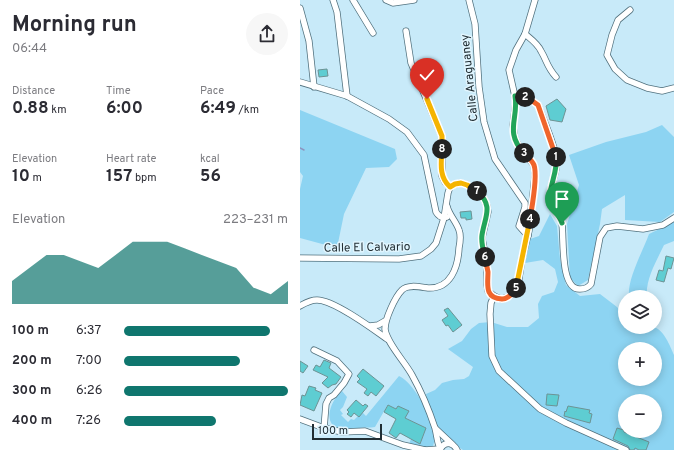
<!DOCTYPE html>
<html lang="en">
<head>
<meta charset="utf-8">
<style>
  body { margin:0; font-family:Overpass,sans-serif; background:#f7f7f7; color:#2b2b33; height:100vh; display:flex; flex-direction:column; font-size:15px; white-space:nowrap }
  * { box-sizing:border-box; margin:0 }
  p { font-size:13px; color:#7c7c81 }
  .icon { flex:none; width:22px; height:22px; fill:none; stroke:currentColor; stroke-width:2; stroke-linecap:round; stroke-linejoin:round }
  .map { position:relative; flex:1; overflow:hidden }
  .details { display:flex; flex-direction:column; background:#fff; width:300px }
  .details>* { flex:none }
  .tools { position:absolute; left:318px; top:290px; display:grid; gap:8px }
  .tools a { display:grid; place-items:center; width:44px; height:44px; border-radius:50%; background:#fff; box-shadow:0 2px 10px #0003; font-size:20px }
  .scale { position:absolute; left:12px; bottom:10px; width:70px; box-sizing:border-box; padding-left:4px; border:2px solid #212e34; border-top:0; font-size:11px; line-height:14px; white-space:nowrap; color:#212e34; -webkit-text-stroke:3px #e0f5fe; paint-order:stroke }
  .pin { position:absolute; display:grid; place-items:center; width:34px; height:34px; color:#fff; margin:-41px -17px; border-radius:50% 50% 50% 0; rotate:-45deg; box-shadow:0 0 4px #0007 }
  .pin .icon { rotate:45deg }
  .km { position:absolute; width:20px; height:20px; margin:-10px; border-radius:50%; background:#222; color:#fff; font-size:11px; line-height:20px; text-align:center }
  .round { display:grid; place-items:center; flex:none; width:42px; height:42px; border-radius:21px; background:#f7f7f7 }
  .overview { display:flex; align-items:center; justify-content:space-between; height:68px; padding:0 12px }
  h1 { font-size:22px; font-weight:700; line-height:30px }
  .stats { display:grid; grid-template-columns:repeat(3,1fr); gap:6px; height:68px; padding:4px 12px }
  .stats div { display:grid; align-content:center }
  .stats b { font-size:17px; font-weight:700 }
  .stats small { font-size:11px; font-weight:400 }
  .stats p { font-size:11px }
  .chart { height:112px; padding:8px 12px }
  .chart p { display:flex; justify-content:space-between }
  .chart svg { width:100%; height:72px; margin-top:4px; fill:#0f766e; opacity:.7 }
  ul { padding:0 12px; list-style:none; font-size:13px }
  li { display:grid; grid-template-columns:64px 48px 1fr; align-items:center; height:30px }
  li i { height:10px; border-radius:5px; background:#0f766e }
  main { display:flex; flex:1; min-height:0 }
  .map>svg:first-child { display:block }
  .green { fill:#8dd4f2; fill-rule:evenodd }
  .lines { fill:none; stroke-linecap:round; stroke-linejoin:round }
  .stream { stroke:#8d94bf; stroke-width:1.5 }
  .building { fill:#5ecdd2; stroke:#6d9394 }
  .street-casing { stroke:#51717e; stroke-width:7 }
  .street { stroke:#fff; stroke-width:5.5 }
  .split-1-casing { stroke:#fff; stroke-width:8 }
  .split-2-casing { stroke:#fff; stroke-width:8 }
  .split-3-casing { stroke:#fff; stroke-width:8 }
  .split-4-casing { stroke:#fff; stroke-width:8 }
  .split-5-casing { stroke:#fff; stroke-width:8 }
  .split-6-casing { stroke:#fff; stroke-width:8 }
  .split-7-casing { stroke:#fff; stroke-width:8 }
  .split-8-casing { stroke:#fff; stroke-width:8 }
  .split-9-casing { stroke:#fff; stroke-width:8 }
  .split-1 { stroke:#22a559; stroke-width:5 }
  .split-2 { stroke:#f0652b; stroke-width:5 }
  .split-3 { stroke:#22a559; stroke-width:5 }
  .split-4 { stroke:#f0652b; stroke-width:5 }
  .split-5 { stroke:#f5b400; stroke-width:5 }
  .split-6 { stroke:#f0652b; stroke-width:5 }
  .split-7 { stroke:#22a559; stroke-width:5 }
  .split-8 { stroke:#f5b400; stroke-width:5 }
  .split-9 { stroke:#f5b400; stroke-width:5 }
  .labels { text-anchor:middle; stroke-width:3; stroke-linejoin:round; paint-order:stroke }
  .street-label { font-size:12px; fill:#212e34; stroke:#e0f5fe }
</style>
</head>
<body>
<main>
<section class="details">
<div class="overview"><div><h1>Morning run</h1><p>06:44</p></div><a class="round"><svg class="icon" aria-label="share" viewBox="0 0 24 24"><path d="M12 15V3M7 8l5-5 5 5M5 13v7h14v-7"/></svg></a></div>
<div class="stats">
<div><p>Distance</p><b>0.88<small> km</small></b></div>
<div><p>Time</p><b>6:00</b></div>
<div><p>Pace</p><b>6:49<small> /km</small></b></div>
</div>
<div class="stats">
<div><p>Elevation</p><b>10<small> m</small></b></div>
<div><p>Heart rate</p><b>157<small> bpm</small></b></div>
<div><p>kcal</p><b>56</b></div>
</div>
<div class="chart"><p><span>Elevation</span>223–231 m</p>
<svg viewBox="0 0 160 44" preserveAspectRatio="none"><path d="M0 44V30L10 22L20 14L30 14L40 18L50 22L60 14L70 6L80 6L90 6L100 10L110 14L120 18L130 22L140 34L150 38L160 30V44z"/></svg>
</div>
<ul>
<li><b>100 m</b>6:37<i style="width:89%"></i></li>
<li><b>200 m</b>7:00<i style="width:71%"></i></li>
<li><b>300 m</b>6:26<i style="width:100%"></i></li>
<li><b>400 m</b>7:26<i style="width:56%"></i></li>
</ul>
</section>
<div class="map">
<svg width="374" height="450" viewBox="0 0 374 450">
  <rect width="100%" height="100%" fill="#c8eaf9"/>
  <g class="green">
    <polygon points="0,110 95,149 97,159 89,167 66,168 44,214 37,248 0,238 0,189 3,176 0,172"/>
    <polygon points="362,125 374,137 374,212 360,222 325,220 325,195 302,209 300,224 288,280 278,286 270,278 267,224 279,185 269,155 306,142 346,132"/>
    <path d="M250,214l7,12 3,33 6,26 14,11 20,-2 17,13 8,9v11c8,0 21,-2 29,0 10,3 16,19 20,28v95h-211c-22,-14 -33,-31 -37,-56l9,-4 7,-7 11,-3 11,-1 5,-3 4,-9 -25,-18 14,-8 9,-12 8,-6 12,-1 16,5h21l11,-9 -1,-14 4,-8 12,-4 4,-10 -3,-13 -12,-9 -18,3 5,-24 9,-3zM325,349h30v30h-30zM325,401h30v30h-30z"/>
    <path d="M374,222v19l-10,4c-7,15 -19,35 -17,52h-18c-2,-18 14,-46 20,-63z"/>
    <path d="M99,376c16,7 42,53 34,70l-8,1 -16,-3 2,-5 11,-2 4,-9 -21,-10 -9,-9 -9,-3 -12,21c-5,1 -10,0 -16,1 -4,1 -8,3 -12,3 -26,-2 -19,-28 -5,-40l5,6 -4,10 -3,3 3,4 -2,1 7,7 3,-3 3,1 8,-8 4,4z"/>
  </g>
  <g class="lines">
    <polyline class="stream" points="0,148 4,150"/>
  </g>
  <g class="building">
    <polygon points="27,69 28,76 19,77 18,70"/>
    <polygon points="257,99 266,109 262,122 250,120 246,106"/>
    <polygon points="171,211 172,219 166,220 166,218 161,218 160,212"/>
    <polygon points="366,256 374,258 371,269 368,268 364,282 356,280 359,270 363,271"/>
    <polygon points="148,308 162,325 153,332 148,325 146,326 142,320 148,316 144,310"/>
    <polygon points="24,360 31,363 29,368 41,377 36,384 32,385 28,388 22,383 28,377 13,370 16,365 20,367"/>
    <polygon points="0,361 8,366 3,373 0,371"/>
    <polygon points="63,369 84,386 76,396 71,392 68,396 64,393 67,389 57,382 60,379 57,376"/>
    <polygon points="9,386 16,388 15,390 22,393 14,411 0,405 2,395 5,396"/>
    <polygon points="247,394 259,395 257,406 246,405"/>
    <polygon points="56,400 63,406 65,404 68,406 59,417 54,413 51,417 47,414 49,412 47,410"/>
    <polygon points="88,405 96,409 98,406 109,411 105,418 126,428 120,444 100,433 96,438 89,433 96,419 84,412"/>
    <polygon points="268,406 290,410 289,413 292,414 290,423 264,416 265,411 266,412"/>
    <polygon points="317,428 324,430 324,432 349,442 346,450 339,450 335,448 334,450 330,450 328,446 313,439"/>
  </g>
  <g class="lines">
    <defs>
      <g id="street">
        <polyline points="33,0 37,12 47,96"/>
        <polyline points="53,0 73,33"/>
        <polyline points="86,0 93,3 114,0"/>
        <polyline points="169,0 175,24 179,87 184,122 195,159 225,203 225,207 219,226 228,236"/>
        <polyline points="0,8 9,41 14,87"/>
        <polyline points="330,10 318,20 312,35 307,55 315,69 327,80 347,88 362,91 374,88"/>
        <polyline points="106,31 111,63 142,136 142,176 145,182 150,187"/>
        <path d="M225,34c6,5 13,10 16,17 6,10 6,16 15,26"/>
        <path d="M0,82l47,14 42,23 18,13 17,23 12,57c3,5 7,6 11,5"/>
        <path d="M215,96l16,4 7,5c6,17 15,35 18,52 3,14 -6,26 -6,39 0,11 11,18 12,28 2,15 -2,66 18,65 5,0 8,-1 11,-5l9,-47 6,-9 11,-2 26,3 20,-4 11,-7"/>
        <polyline points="0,258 99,259 121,256 131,249 136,243 144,218 148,193 150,187 155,184 161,183 167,185 178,192 184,199 187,206 188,212 182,238 187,264 187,285 188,291 194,296 201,299 208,297 211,295 216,289 219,279 222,259 229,231 235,175 234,165 221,150 215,139 213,125 216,101 209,70 216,50 225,34 235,0"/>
        <polyline points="194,296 191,303 190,314 192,356 199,371 240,409 266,423 326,450"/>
        <path d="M0,306c5,-3 11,-6 17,-6 17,0 56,29 70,39"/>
        <polyline points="70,326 78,325 85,321"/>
        <polyline points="14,350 37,361 49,374 44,383 34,395 29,398 26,404 24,428"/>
        <polyline points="0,419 24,428 42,432 65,431 103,445 125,450"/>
        <polyline points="136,429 152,444"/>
        <path d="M140,448c-3,-6 -3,-13 -5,-20 -6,-18 -14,-37 -23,-53 -7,-13 -26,-33 -27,-46 0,-10 10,-32 17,-39 6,-6 18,-3 26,-2 23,1 30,-21 31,-40 1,-5 2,-13 0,-18 -3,-9 -10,-15 -12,-24"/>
        <polyline points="125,450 140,449"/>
        <path d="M140,450c4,-9 13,-8 17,0"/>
      </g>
    </defs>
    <use href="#street" class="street-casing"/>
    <use href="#street" class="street"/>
  </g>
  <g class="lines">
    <defs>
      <path id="split-1" d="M256,157c2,14 -6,26 -6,40 1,9 9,18 12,26"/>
      <polyline id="split-2" points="225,97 231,100 238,105 256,157"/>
      <path id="split-3" d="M224,153c-20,-21 -5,-35 -9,-57l10,1"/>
      <path id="split-4" d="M224,153c3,4 8,7 10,12 4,12 -2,41 -4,54"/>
      <polyline id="split-5" points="216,288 230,219"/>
      <path id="split-6" d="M185,257c1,5 2,10 3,15 0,12 -4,26 14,27 7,0 11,-6 14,-11"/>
      <path id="split-7" d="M177,191c17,15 8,25 5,44 -1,7 1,15 3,22"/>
      <path id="split-8" d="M142,149c-1,15 -3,28 8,38l5,-3 6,-1 6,2 10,6"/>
      <polyline id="split-9" points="127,99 142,136 142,149"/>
    </defs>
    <use href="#split-1" class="split-1-casing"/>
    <use href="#split-2" class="split-2-casing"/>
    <use href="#split-3" class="split-3-casing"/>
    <use href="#split-4" class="split-4-casing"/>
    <use href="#split-5" class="split-5-casing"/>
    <use href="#split-6" class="split-6-casing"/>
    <use href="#split-7" class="split-7-casing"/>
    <use href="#split-8" class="split-8-casing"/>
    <use href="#split-9" class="split-9-casing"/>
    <use href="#split-1" class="split-1"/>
    <use href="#split-2" class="split-2"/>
    <use href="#split-3" class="split-3"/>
    <use href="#split-4" class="split-4"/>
    <use href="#split-5" class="split-5"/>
    <use href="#split-6" class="split-6"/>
    <use href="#split-7" class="split-7"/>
    <use href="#split-8" class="split-8"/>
    <use href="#split-9" class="split-9"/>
  </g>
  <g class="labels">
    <g class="street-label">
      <text transform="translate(169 78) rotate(-96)" y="4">Calle Araguaney</text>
      <text transform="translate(67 247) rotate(-1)" y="4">Calle El Calvario</text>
    </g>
  </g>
</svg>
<div class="tools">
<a><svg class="icon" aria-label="layers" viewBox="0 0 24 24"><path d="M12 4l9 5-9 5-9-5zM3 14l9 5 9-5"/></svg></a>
<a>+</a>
<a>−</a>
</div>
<div class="scale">100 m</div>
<div class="pin" style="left:262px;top:223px;background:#1e9e55"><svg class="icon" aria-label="arrive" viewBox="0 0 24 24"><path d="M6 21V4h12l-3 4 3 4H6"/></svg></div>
<div class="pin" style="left:127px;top:99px;background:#d93025"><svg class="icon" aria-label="check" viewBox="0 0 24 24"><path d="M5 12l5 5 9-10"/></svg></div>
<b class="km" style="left:256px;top:157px">1</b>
<b class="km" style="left:225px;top:97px">2</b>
<b class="km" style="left:224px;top:153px">3</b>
<b class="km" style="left:230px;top:219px">4</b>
<b class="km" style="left:216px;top:288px">5</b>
<b class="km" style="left:185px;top:257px">6</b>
<b class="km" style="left:177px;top:191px">7</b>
<b class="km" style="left:142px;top:149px">8</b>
</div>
</main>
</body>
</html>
